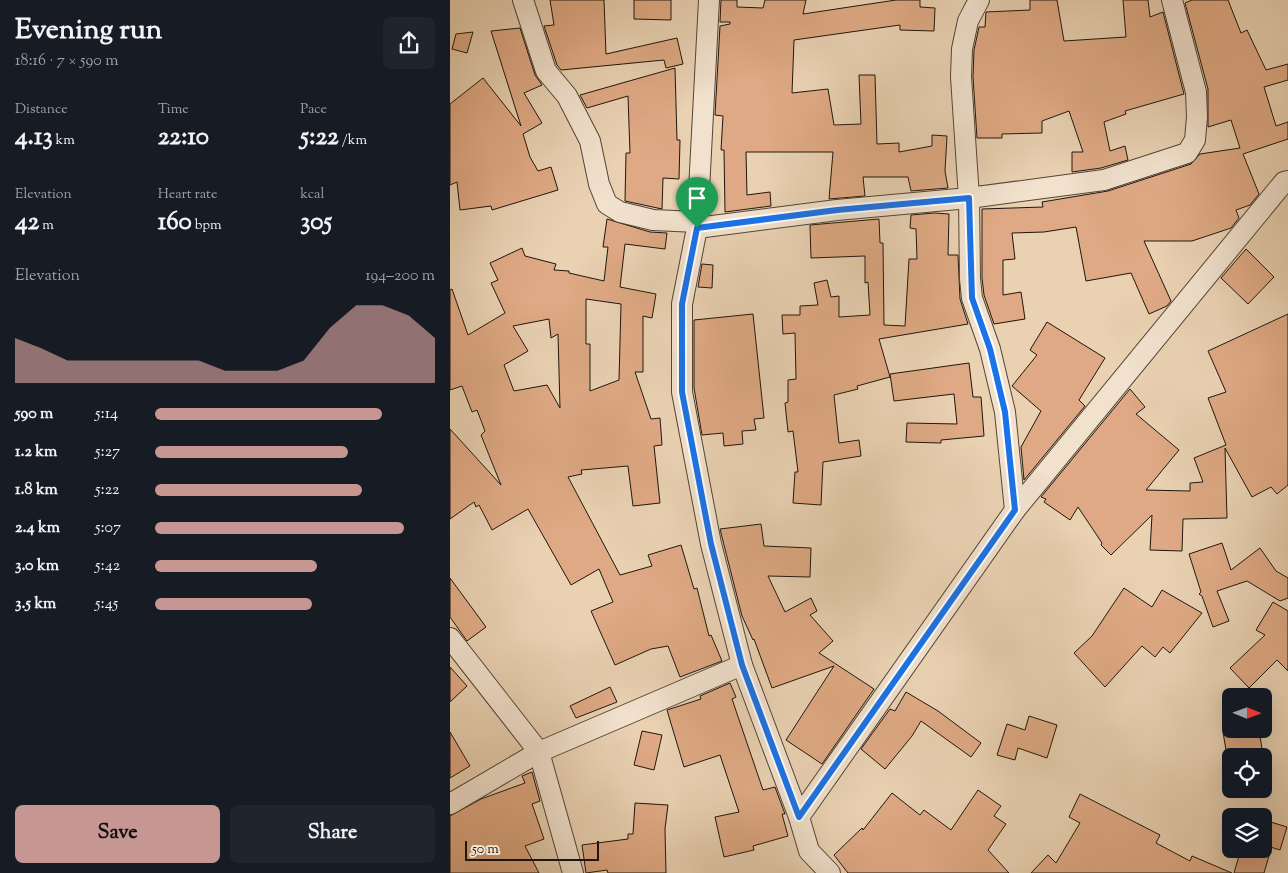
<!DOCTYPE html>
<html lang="en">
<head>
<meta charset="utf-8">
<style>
  body { margin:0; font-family:"Sorts Mill Goudy",serif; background:#20242c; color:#f1f3f6; height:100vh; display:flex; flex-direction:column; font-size:19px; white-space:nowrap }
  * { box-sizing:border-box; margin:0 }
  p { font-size:16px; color:#9ea1a6 }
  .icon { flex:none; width:28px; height:28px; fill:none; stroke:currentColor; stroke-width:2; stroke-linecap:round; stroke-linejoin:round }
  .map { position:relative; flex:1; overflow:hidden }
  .sheet { display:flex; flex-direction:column; background:#171b24; width:450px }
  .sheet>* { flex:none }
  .needle { width:32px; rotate:91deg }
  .fabs { position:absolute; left:772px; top:688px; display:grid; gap:10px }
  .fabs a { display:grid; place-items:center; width:50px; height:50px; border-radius:8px; background:#171b24; box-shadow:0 5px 20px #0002; font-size:25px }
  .scale { position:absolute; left:15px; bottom:12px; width:134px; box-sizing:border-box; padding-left:5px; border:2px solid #20160d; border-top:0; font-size:14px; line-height:18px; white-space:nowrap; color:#20160d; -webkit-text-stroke:4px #f1e1cd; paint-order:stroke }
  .pin { position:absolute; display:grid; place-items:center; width:42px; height:42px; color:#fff; margin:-51px -21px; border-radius:50% 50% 50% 0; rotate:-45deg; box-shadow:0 0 5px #0007 }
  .pin .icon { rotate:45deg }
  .round { display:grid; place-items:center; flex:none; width:52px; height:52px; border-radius:8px; background:#20242c }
  .headline { display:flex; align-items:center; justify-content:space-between; height:85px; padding:0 15px }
  h1 { font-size:28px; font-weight:700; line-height:38px }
  .figures { display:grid; grid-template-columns:repeat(3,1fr); gap:8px; height:85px; padding:5px 15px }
  .figures div { display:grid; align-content:center }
  .figures b { font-size:25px; font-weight:700 }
  .figures small { font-size:14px; font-weight:400 }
  .figures p { font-size:14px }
  .chart { height:140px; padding:10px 15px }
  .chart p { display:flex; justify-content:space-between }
  .chart svg { width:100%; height:90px; margin-top:5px; fill:#c59692; opacity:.7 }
  .button { display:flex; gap:10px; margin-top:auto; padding:10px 15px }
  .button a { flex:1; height:58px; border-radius:8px; background:#c59692; color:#111; font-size:20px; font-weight:700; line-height:58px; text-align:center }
  .button a+a { background:#20242c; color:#f1f3f6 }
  ul { padding:0 15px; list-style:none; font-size:16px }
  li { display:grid; grid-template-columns:80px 60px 1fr; align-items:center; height:38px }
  li i { height:12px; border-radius:6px; background:#c59692 }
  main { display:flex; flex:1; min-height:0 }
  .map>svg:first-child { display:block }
  .building { fill:#dea984; stroke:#20160d; fill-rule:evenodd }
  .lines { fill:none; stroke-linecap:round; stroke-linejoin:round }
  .street-casing { stroke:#524536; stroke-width:22 }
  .street { stroke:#f1e1cd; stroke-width:20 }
  .route-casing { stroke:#fff; stroke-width:10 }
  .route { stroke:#1a73e8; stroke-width:6 }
</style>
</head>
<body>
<main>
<section class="sheet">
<div class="headline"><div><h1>Evening run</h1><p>18:16 · 7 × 590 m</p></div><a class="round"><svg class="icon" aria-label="share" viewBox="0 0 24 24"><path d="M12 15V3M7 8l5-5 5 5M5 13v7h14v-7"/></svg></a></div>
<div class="figures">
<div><p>Distance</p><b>4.13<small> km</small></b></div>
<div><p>Time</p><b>22:10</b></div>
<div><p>Pace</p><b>5:22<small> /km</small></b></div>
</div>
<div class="figures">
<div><p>Elevation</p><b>42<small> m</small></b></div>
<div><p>Heart rate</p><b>160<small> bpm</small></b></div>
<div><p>kcal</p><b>305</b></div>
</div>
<div class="chart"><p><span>Elevation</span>194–200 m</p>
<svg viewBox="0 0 160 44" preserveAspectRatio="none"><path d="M0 44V22L10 27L20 33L30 33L40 33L50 33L60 33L70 33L80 38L90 38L100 38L110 33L120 17L130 6L140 6L150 11L160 22V44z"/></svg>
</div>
<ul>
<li><b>590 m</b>5:14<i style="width:81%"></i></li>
<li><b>1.2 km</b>5:27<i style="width:69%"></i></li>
<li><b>1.8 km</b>5:22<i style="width:74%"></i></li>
<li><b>2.4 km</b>5:07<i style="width:89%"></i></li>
<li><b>3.0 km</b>5:42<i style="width:58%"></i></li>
<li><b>3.5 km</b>5:45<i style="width:56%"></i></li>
</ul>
<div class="button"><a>Save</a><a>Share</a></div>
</section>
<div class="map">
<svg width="838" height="873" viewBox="0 0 838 873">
  <rect width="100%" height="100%" fill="#e9d1b2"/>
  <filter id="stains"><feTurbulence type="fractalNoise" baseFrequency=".004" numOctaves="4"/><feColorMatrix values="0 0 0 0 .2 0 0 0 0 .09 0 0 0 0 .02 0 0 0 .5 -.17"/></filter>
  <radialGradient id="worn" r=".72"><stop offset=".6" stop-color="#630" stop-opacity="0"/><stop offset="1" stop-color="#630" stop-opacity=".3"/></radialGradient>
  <g class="building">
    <polygon points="100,0 154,0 156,54 227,38 233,64 216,68 214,60 111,70 107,65 94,26 104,25"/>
    <polygon points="184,0 221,0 221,20 184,19"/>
    <polygon points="271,0 287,0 287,7 313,8 315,0 356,0 353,14 446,0 470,0 470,7 485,8 484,31 450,30 450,25 344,40 342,93 378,89 384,125 411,124 409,75 425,75 427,144 449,143 449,152 482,146 482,135 497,136 495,171 498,188 461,191 458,177 413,177 415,196 379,199 383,152 296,152 297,195 320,192 321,206 275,212 274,150 271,150 273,116 265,115 270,26 280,24 280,22 270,22"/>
    <polygon points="580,0 607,0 614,41 676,37 673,0 698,0 700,17 713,12 734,94 675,111 676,114 654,122 660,151 675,146 678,160 651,168 622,172 622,152 633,152 619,111 592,121 592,133 552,134 552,138 527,138 523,77 524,50 529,27 535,27 536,12 580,10"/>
    <polygon points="742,0 778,0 791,33 797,30 816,70 838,64 838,80 814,87 826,126 838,122 838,139 793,154 809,194 800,205 786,210 789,218 781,228 742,241 694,241 721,301 717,306 699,314 681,273 636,281 626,227 594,232 562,233 565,259 553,260 553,295 571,292 575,319 544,324 534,295 532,278 532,209 593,207 592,202 658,191 741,164 750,154 790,148 781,120 758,127 758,89 735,3"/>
    <polygon points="70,28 85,75 92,85 74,93 92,123 73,134 80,157 88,171 101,167 108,190 42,210 41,206 10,210 7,182 0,185 0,104 33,78 71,126 41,31"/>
    <polygon points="23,32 17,53 2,49 6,34"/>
    <polygon points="225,68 227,140 230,140 229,179 213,178 212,209 175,201 176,153 180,153 178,96 137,108 130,95"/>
    <polygon points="484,213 499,214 498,255 508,255 510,299 518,324 429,339 440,377 407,386 408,389 384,395 389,443 409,440 411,456 373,462 371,505 343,503 345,472 348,472 343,431 338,432 335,403 338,402 338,380 346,379 345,333 333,334 332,315 350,315 350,306 368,305 364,283 377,280 381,297 389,296 389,317 420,315 418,282 415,283 415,256 361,258 360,225 429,219 430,243 433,243 434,325 455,326 459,259 467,259 466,229 460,228 461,215"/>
    <path d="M157,219l43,13 17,1 -2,16 -40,-5 -5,43 36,7 -4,24 -9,-2v56h-8l16,47 9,-1 2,27 -8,1 6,57 -27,3 -5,-40 -47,4 1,4 -14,3 52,98 32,-9 -4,-11 33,-10 13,44 3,-1 12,48 2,-1 11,26 -42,16 -12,-31 -17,3 -36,16 -24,-54 22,-9 -14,-33 -28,16 -43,-76 -36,21 -13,-25 -3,2 -2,-5 -24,17v-90l51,56 -20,-50 4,-4 -8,-21 -5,2 -10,-26 -12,4v-100l2,-1 16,46 37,-22 -14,-30 7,-3 -8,-17 32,-15 3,8 31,8 -2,6 15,1v2l35,8 4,-34h-5zM136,299l35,5 -2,76 -29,11v-47h-4zM99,319l2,19 7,-4 2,74 -13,-23 -33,6 -10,-26 24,-14 -15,-25z"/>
    <polygon points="796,249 824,277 798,304 771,278"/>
    <polygon points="252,264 263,265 262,288 248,287"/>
    <polygon points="303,314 314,418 304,419 306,430 292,431 293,444 274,446 273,433 252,435 244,388 244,320"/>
    <polygon points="838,314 838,485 827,494 821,487 802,497 775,448 777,518 733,519 732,551 700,550 702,515 661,555 651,545 652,543 628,507 620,520 594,502 596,499 591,497 680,389 695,407 686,414 729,450 696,490 740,491 740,483 753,482 744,458 776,445 758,398 776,392 758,351"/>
    <polygon points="597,322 655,358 629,400 635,406 574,480 571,447 591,411 562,386 587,355 580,350"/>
    <polygon points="519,363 523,397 531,397 534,436 491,440 491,443 456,442 457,423 507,424 504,394 444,401 440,374"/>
    <polygon points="311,524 314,546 361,548 360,577 318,576 335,612 361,598 367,611 360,615 383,641 369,653 424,689 372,764 336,740 384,666 322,688 304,639 303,640 292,616 273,541 270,529"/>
    <polygon points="772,543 781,570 810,548 826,571 838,578 838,598 830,601 797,581 767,591 779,621 763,627 752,596 749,594 751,592 739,554"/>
    <polygon points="0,578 36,627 17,641 0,617"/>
    <polygon points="674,588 702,607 712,590 752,613 720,653 713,647 705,657 692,646 655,687 624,653 642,636"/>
    <polygon points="823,602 838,611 838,671 827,660 799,688 780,668 815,635 806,630"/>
    <polygon points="0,667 17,686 0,702"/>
    <polygon points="280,683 286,697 282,699 313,790 325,787 335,814 332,814 338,836 303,846 304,850 274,857 265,817 289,812 270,755 234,767 217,710 251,699 250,696"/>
    <polygon points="160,687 167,702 126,718 120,706"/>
    <polygon points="456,692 488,711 531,743 521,757 471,721 462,736 435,769 411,749 440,709 445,711"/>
    <polygon points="579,716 607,725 597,758 568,748 565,760 547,755 557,724 575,730"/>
    <polygon points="796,729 809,729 813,756 777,756 773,732"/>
    <polygon points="192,731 212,735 204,770 184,765"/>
    <polygon points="0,732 20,766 0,778"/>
    <polygon points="82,772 90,801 82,804 94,839 75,846 89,873 0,873 0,816 31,799 75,783 72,776"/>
    <polygon points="528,790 551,806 544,816 556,824 538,850 559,873 398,873 384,855 412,828 413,830 442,793 470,815 474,810 501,830"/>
    <polygon points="630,794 710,835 706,843 740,861 742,856 782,873 581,873 598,855 606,863 630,823 619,817"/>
    <polygon points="185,803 218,805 215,829 216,873 158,873 157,870 136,873 132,845 178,839 178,834 183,834"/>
    <polygon points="814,820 837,827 830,850 814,845"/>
    <polygon points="791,849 821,849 814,873 784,873"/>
  </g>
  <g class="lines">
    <defs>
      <g id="street">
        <polyline points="73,0 96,71 117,96 140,141 149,184 157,204 170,212 203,220 247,222"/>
        <polyline points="259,0 247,228 232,304 232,392 261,544 292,665 349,817 359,851 380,873"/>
        <polyline points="529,0 518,21 512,49 511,77 519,198 520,279 522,298 540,349 555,412 565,510"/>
        <polyline points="247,228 387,210 519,198 654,180 737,153 745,140 747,117 746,92 722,0"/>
        <polyline points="0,638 89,752 123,873"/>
        <polyline points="0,804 89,752 292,665"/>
        <polyline points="349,817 565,510 834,182 838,181"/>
      </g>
    </defs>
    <use href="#street" class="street-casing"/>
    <use href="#street" class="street"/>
  </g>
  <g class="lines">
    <defs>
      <polygon id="route" points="519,198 522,298 540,349 555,412 565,510 349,817 292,665 261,544 232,392 232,304 247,228 387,210"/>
    </defs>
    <use href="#route" class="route-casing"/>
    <use href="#route" class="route"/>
  </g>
  <rect width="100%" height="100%" filter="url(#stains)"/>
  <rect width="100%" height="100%" fill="url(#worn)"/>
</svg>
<div class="fabs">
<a><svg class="needle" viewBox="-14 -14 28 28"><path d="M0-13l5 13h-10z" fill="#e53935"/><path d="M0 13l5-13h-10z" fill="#9ea1a6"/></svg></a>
<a><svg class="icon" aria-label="locate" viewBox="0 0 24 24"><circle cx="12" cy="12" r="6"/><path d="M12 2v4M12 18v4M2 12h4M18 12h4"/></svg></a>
<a><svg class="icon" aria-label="layers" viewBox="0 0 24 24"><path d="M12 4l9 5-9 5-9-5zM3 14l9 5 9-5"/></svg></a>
</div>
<div class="scale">50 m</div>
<div class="pin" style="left:247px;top:228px;background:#1e9e55"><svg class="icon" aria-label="arrive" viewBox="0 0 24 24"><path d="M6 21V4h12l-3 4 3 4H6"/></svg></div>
</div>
</main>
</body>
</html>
